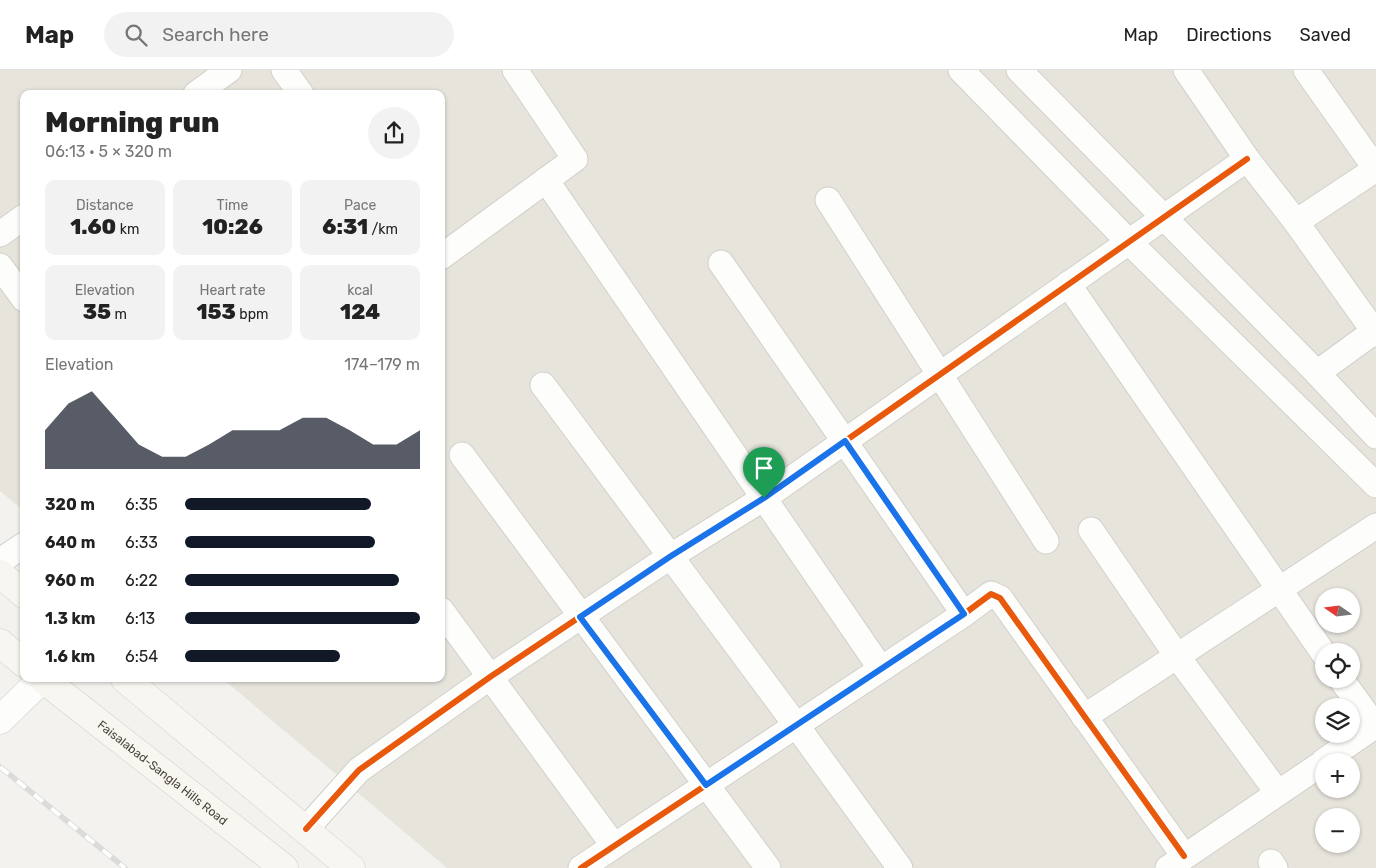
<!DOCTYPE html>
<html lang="en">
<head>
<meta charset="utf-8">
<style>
  body { margin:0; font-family:Rubik,sans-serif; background:#f2f2f2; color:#222; height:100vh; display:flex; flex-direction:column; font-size:19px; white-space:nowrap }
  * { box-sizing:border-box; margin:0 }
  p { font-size:16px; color:#767676 }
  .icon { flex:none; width:28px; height:28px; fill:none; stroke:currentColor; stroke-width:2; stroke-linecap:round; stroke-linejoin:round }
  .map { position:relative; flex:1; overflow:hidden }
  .drawer { position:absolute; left:20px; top:20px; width:425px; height:592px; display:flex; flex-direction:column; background:#fff; border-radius:10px; box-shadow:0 1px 4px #0004 }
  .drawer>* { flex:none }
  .needle { width:32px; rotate:284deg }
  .controls { position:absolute; left:1315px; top:518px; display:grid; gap:10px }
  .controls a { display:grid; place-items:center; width:45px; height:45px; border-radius:50%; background:#fff; box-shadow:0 1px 4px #0004; font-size:25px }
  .pin { position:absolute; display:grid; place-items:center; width:42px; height:42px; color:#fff; margin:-51px -21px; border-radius:50% 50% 50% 0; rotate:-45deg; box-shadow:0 0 5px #0007 }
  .pin .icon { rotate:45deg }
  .round { display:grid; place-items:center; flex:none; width:52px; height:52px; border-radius:26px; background:#f2f2f2 }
  .head { display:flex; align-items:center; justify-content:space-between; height:85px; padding:0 25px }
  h1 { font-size:28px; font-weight:800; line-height:38px }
  .metrics { display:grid; grid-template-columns:repeat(3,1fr); gap:8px; height:85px; padding:5px 25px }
  .metrics div { display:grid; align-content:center; border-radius:10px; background:#f2f2f2; text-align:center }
  .metrics b { font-size:21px; font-weight:800 }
  .metrics small { font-size:14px; font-weight:400 }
  .metrics p { font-size:14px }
  .chart { height:140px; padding:10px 25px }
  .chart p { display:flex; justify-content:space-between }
  .chart svg { width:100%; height:90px; margin-top:5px; fill:#111827; opacity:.7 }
  ul { padding:0 25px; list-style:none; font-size:16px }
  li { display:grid; grid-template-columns:80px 60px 1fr; align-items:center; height:38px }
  li i { height:12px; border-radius:6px; background:#111827 }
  header { display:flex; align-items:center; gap:30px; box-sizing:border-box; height:70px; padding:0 25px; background:#fff; border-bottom:1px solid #e0e0e0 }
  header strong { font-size:24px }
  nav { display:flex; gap:28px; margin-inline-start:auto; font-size:18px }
  .search { width:350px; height:45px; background:#f2f2f2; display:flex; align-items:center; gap:12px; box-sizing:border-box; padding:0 18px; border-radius:28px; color:#767676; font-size:19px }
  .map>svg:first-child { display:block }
  .residential { fill:#e7e4dc; fill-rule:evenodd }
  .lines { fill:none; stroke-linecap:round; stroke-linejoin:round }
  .minor-casing { stroke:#d2d0cb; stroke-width:27 }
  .tertiary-casing { stroke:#d2d0cb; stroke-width:29 }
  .secondary-casing { stroke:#d3cfc5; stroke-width:29 }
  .minor { stroke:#fdfdfc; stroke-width:25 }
  .tertiary { stroke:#fdfdfc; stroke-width:28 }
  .secondary { stroke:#f7f6f1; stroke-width:28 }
  .rail-casing { stroke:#dbdbda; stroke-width:5.5 }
  .rail { stroke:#fff; stroke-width:4; stroke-dasharray:11; stroke-linecap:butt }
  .cycleway-casing { stroke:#fff; stroke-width:9 }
  .cycleway { stroke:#e8590c; stroke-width:6 }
  .route-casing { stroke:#fff; stroke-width:10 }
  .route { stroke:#1a73e8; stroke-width:6 }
  .labels { text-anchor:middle; stroke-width:4; stroke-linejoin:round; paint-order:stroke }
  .street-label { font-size:12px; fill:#4b4439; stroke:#fff }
</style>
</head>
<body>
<header>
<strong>Map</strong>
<div class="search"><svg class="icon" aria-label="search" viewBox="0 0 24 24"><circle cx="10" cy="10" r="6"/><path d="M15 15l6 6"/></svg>Search here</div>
<nav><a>Map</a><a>Directions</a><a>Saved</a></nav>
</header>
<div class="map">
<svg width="1376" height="798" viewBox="0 0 1376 798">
  <rect width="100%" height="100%" fill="#f4f2ee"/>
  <path class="residential" d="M0,0h1376v798h-929l-224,-189h218v-585h-417v417l-24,-20zM1324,526h27v28h-27zM1324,581h27v28h-27zM1324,636h27v28h-27zM1324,691h27v28h-27zM1324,746h27v28h-27z"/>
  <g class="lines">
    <defs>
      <g id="minor">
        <polyline points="284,0 301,24"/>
        <polyline points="961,0 1129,172 1376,415"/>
        <polyline points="1019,0 1317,303 1376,366"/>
        <polyline points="1186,0 1247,89 1296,152 1376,264"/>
        <polyline points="1306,0 1376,99"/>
        <polyline points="196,24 229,0"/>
        <polyline points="546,110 881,599"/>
        <polyline points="828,130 1046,471"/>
        <polyline points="1296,152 1376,99"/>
        <polyline points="0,164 24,147"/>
        <polyline points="441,187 575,89 515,0"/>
        <polyline points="721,193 964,544"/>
        <polyline points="0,196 24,229"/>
        <polyline points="1068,214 1324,584"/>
        <polyline points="1317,303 1376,260"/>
        <polyline points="543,315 796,655 900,798"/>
        <polyline points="462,385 768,798"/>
        <polyline points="1091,460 1177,586 1278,723"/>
        <polyline points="0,491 24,475"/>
        <polyline points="441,540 614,776"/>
        <polyline points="1341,609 1375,656"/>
        <polyline points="1084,647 1376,456"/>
        <polyline points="1324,691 1376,655"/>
        <polyline points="306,759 359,700 490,607 671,486 764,428 1247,89"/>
        <polyline points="1271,792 1275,798"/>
        <polyline points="581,798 964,544 991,524 1000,528 1184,786"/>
        <polyline points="1168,798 1324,692"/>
      </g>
      <polyline id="tertiary" points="0,650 42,609"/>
      <g id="secondary">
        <polyline points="0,504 24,524"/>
        <polyline points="0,573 24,593"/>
        <path id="s1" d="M43,609l241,189"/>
        <polyline points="125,609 351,798"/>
      </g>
    </defs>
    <use href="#minor" class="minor-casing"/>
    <use href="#tertiary" class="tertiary-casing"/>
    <use href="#secondary" class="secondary-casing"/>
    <use href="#minor" class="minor"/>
    <use href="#tertiary" class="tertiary"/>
    <use href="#secondary" class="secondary"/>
    <defs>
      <polyline id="rail" points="0,697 125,798"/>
    </defs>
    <use href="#rail" class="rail-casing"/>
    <use href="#rail" class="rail"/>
    <defs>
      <g id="cycleway">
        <polyline points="306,759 359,700 490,607 671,486 764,428 1247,89"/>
        <polyline points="581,798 964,544 991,524 1000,528 1184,786"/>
      </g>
    </defs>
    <use href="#cycleway" class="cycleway-casing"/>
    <use href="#cycleway" class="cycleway"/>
  </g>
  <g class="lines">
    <defs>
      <polygon id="route" points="845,371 964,544 706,715 580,547 671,486 764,428"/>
    </defs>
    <use href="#route" class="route-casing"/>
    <use href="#route" class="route"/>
  </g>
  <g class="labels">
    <g class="street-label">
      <text dy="4" stroke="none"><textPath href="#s1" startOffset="152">Faisalabad-Sangla Hills Road</textPath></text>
    </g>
  </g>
</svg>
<div class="controls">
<a><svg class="needle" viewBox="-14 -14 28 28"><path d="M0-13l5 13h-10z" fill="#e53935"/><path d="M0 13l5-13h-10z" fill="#767676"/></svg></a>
<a><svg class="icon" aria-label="locate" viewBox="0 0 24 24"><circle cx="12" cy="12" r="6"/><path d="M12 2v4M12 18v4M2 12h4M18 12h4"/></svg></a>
<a><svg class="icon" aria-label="layers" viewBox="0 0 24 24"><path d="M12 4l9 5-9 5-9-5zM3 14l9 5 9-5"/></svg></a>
<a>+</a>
<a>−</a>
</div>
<div class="pin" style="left:764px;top:428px;background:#1e9e55"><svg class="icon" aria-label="arrive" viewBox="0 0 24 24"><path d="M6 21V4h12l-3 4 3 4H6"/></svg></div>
<section class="drawer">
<div class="head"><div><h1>Morning run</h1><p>06:13 · 5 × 320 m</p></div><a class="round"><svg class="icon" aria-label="share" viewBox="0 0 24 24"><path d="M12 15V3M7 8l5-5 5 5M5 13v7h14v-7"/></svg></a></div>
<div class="metrics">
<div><p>Distance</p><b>1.60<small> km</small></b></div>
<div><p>Time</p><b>10:26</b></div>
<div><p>Pace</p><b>6:31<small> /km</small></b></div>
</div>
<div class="metrics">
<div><p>Elevation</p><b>35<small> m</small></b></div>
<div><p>Heart rate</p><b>153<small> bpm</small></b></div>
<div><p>kcal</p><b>124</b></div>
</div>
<div class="chart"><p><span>Elevation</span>174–179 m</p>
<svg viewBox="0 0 160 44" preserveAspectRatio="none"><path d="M0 44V25L10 12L20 6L30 19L40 32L50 38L60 38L70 32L80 25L90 25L100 25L110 19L120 19L130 25L140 32L150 32L160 25V44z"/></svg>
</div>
<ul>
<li><b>320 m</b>6:35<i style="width:79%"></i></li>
<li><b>640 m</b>6:33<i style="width:81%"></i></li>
<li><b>960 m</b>6:22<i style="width:91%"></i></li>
<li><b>1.3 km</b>6:13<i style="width:100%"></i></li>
<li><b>1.6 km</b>6:54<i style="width:66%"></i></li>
</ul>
</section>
</div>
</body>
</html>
